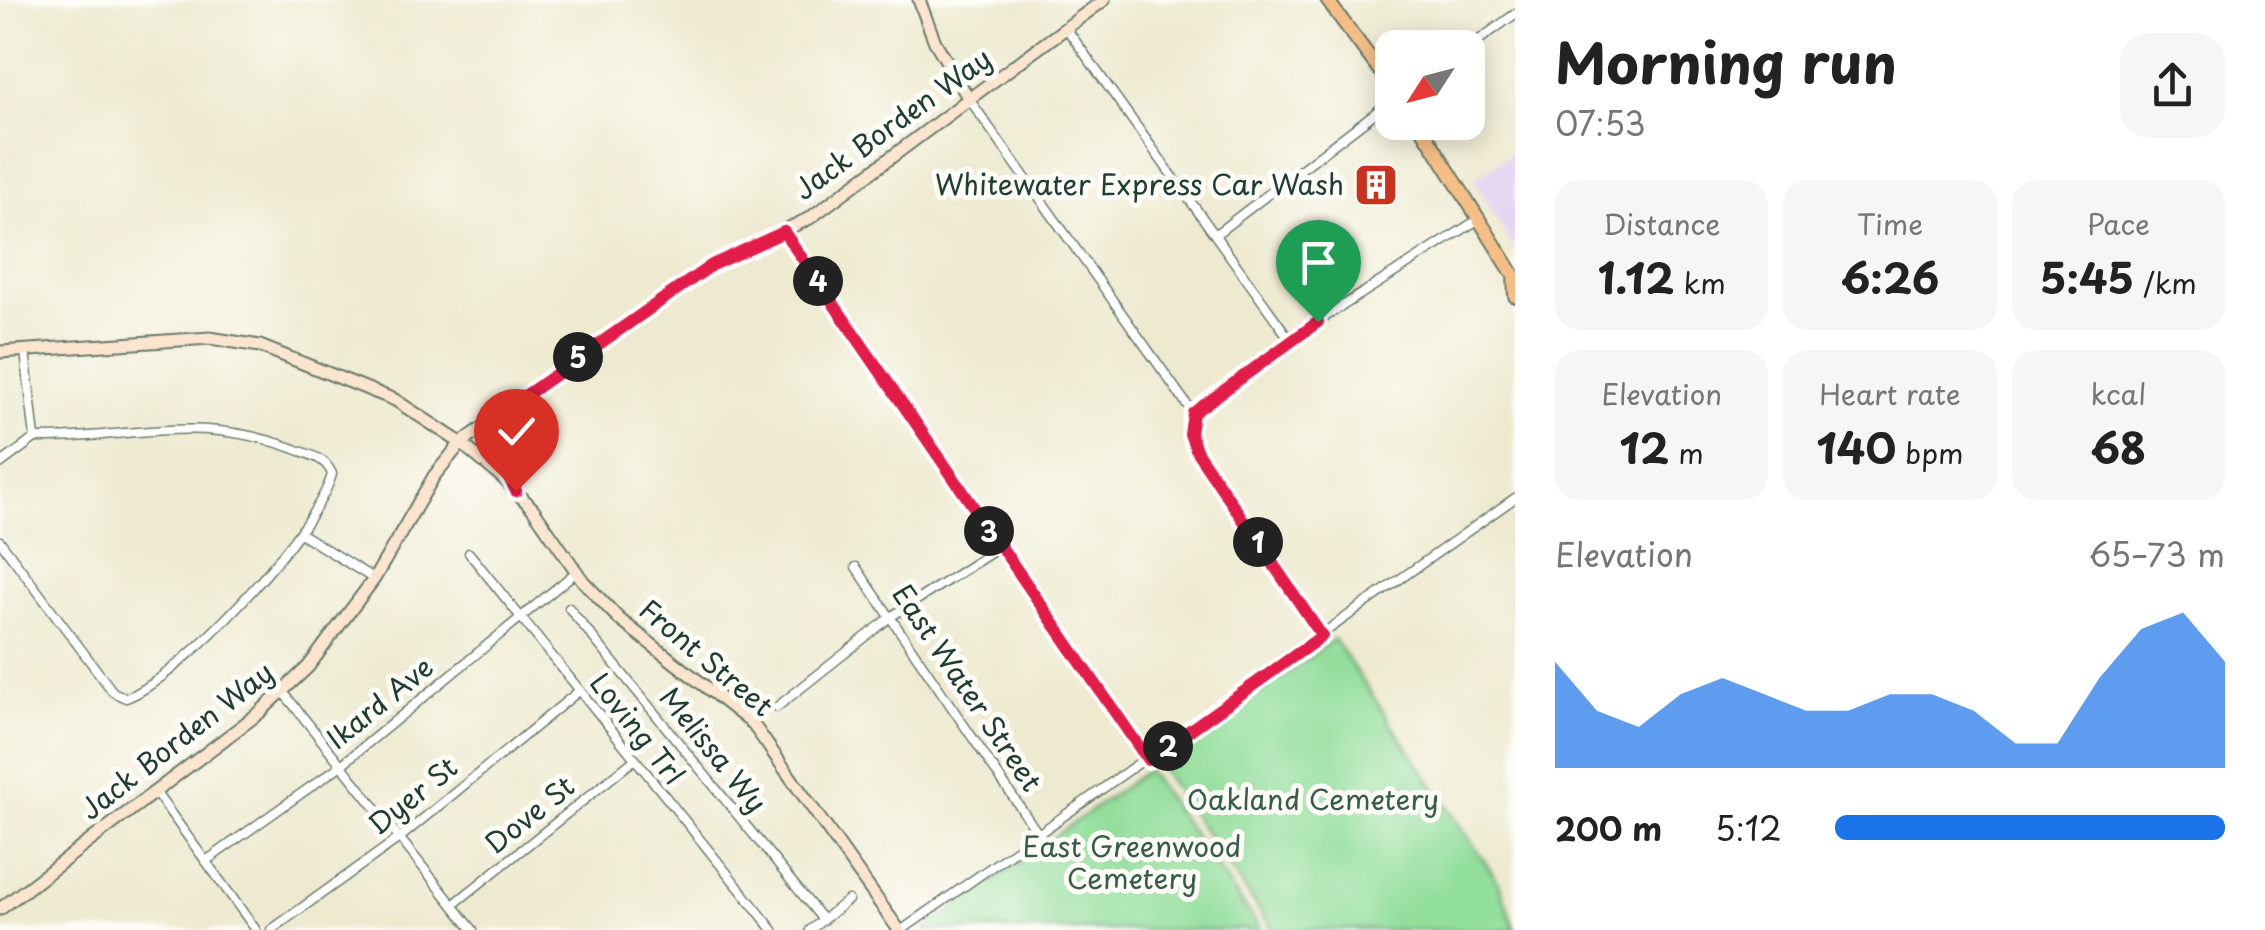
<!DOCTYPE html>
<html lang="en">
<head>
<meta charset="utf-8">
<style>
  body { margin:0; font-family:"Playpen Sans",sans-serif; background:#f6f6f6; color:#222; height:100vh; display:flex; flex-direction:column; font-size:38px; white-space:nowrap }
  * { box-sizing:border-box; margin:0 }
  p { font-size:32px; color:#767676 }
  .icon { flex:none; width:55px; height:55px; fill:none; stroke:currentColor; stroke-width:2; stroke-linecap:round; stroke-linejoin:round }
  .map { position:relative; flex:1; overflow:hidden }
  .details { display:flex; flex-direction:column; background:#fff; width:750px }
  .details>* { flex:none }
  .needle { width:65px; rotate:234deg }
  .buttons { position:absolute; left:1375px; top:30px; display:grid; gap:20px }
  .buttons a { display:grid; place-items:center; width:110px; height:110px; border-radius:20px; background:#fff; box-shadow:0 5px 25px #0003; font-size:50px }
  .pin { position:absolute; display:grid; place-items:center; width:85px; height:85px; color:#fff; margin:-102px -42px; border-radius:50% 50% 50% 0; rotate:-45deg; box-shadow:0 0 10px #0007 }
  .pin .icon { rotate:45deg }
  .km { position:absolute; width:50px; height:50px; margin:-25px; border-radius:50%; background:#222; color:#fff; font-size:28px; line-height:50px; text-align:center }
  .round { display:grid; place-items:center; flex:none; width:105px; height:105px; border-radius:30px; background:#f6f6f6 }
  .head { display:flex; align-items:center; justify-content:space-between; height:170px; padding:0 40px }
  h1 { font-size:55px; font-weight:700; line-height:75px }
  .metrics { display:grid; grid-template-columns:repeat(3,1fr); gap:15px; height:170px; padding:10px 40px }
  .metrics div { display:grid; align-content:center; border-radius:25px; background:#f6f6f6; text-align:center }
  .metrics b { font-size:42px; font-weight:700 }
  .metrics small { font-size:28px; font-weight:400 }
  .metrics p { font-size:28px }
  .chart { height:280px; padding:20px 40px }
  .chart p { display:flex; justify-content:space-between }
  .chart svg { width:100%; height:180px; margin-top:10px; fill:#1a73e8; opacity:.7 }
  ul { padding:0 40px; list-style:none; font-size:32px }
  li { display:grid; grid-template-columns:160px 120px 1fr; align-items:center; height:75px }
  li i { height:25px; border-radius:12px; background:#1a73e8 }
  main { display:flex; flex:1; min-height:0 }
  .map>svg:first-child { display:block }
  .built { fill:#e3d3f2 }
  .green { fill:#92de9b; stroke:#588e68; stroke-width:2.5 }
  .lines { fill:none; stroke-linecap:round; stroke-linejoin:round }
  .street-casing { stroke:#677a6b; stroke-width:11 }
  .secondary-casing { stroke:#677a6b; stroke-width:15 }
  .primary-casing { stroke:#677a6b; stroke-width:16 }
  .street { stroke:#fff; stroke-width:8 }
  .secondary { stroke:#fbe5cf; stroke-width:11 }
  .primary { stroke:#f6be87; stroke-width:12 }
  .route-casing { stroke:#fff; stroke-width:20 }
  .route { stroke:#e11d48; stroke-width:12 }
  .labels { text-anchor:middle; stroke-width:10; stroke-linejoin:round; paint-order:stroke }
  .street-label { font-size:28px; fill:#1f3d34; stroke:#fdfcf7 }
  .poi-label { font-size:28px; fill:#1f3d34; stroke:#fdfcf7; text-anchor:end }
  .park-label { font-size:28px; fill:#365d49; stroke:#fdfcf7 }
</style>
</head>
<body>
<main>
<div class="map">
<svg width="1515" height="930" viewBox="0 0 1515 930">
  <rect width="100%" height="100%" fill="#fdfcf7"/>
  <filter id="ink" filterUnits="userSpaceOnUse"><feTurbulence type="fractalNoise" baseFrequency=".01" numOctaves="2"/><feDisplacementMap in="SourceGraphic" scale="20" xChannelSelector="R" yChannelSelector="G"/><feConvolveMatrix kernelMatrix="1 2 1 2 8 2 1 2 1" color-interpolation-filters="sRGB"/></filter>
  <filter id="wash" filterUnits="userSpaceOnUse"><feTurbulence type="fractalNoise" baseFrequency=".0048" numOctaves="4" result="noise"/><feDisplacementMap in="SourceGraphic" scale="40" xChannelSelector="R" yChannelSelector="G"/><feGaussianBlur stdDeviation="2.25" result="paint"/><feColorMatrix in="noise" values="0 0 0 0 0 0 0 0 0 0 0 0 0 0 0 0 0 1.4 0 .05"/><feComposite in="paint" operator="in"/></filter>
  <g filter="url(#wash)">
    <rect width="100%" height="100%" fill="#eeead0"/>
    <polygon class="built" points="1515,151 1515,252 1474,179"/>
    <g class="green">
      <polygon points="1334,639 1499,883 1515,930 1273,930 1159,766"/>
      <polygon points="1147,770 1261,930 925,930"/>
    </g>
  </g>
  <g filter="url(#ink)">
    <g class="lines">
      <defs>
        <g id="street">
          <polyline points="1066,28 1291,341"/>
          <polyline points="1468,48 1515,14"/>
          <polyline points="969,99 1193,413 1190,434 1197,453 1321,636"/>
          <polyline points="784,232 1148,760"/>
          <polyline points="1216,234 1392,100"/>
          <polyline points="1193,413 1317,322 1479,219"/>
          <polyline points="0,464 35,438 25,351"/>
          <polyline points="300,533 374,579"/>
          <path d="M0,541l113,151 13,6c54,-19 192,-169 206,-224 -6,-16 -22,-19 -37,-25 -100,-37 -161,-10 -260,-11"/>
          <polyline points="469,553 773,930"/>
          <polyline points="856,567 1039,835"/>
          <polyline points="569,608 823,920"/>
          <polyline points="283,692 473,930"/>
          <polyline points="777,707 892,616 1000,547"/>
          <polyline points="156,793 256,930"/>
          <polyline points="206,861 340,766 576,572"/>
          <polyline points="454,904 634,760"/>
          <polyline points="271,930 402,836 579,691"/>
          <polyline points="810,930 848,900"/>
          <polyline points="902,930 1515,498"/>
        </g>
        <g id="secondary">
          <polyline points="962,104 1104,0"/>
          <polyline points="0,352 210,338 260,346 395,400 461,443 503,478 533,509 583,581 619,619 752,723 899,930"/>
          <polyline points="501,412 493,446 513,482"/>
          <polyline points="0,909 259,713 308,667 374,579 434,476 461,443 712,265 810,218 969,99 935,42 919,0"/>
        </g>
        <g id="primary">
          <polyline points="1327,0 1392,87"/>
          <polyline points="1418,122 1515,277"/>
          <polyline points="1514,276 1515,296"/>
        </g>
      </defs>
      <use href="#street" class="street-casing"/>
      <use href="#secondary" class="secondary-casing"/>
      <use href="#primary" class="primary-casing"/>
      <use href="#street" class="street"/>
      <use href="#secondary" class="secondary"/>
      <use href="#primary" class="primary"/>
    </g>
  </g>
  <g class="lines" filter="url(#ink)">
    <defs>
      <polyline id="route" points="516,491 493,446 502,412 712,265 784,232 1148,760 1322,636 1197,452 1190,434 1193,413 1318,322"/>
    </defs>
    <use href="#route" class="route-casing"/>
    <use href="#route" class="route"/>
  </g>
  <defs>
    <symbol id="building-square" viewBox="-11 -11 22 22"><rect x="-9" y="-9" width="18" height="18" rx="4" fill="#c8321e" stroke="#fdfcf7"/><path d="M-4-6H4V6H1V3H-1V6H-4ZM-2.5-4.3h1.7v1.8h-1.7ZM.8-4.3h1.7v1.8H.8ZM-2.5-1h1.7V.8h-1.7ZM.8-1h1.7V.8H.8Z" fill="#fff"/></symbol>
  </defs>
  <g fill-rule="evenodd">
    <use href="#building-square" x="1351" y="160" width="50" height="50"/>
  </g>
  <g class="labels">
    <g class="street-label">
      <text transform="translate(893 124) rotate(-36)" y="10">Jack Borden Way</text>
      <text transform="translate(706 658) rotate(40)" y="10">Front Street</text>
      <text transform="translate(967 688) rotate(56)" y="10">East Water Street</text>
      <text transform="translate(380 703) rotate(-39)" y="10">Ikard Ave</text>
      <text transform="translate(637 729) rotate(52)" y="10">Loving Trl</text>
      <text transform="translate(177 741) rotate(-38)" y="10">Jack Borden Way</text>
      <text transform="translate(713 750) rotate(51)" y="10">Melissa Wy</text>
      <text transform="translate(413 796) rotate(-39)" y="10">Dyer St</text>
      <text transform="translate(530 815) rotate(-39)" y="10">Dove St</text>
    </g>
    <g class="poi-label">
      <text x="1344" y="195">Whitewater Express Car Wash</text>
    </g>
    <g class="park-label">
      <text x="1313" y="810">Oakland Cemetery</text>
      <text x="1132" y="857">East Greenwood<tspan x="1132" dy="32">Cemetery</tspan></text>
    </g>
  </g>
</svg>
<div class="buttons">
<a><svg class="needle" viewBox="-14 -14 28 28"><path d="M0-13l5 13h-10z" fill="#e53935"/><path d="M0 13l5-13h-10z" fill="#767676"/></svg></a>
</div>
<div class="pin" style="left:1318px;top:322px;background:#1e9e55"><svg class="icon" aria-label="arrive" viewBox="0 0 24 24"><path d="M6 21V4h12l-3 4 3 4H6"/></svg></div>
<div class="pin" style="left:516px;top:491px;background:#d93025"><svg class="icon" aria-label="check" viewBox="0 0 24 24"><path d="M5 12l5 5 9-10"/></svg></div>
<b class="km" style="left:1258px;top:542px">1</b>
<b class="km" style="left:1168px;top:746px">2</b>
<b class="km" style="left:989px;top:531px">3</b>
<b class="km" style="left:818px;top:281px">4</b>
<b class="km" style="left:578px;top:357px">5</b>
</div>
<section class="details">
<div class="head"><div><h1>Morning run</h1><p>07:53</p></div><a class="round"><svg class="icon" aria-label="share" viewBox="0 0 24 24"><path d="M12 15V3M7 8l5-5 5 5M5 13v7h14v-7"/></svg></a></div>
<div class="metrics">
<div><p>Distance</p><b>1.12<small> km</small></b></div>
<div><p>Time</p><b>6:26</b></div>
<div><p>Pace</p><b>5:45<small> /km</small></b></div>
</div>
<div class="metrics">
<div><p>Elevation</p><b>12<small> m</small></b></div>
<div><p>Heart rate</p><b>140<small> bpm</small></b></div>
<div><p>kcal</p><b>68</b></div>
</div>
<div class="chart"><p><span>Elevation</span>65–73 m</p>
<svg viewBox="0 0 160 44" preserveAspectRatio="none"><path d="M0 44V18L10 30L20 34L30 26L40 22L50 26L60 30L70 30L80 26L90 26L100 30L110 38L120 38L130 22L140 10L150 6L160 18V44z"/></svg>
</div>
<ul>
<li><b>200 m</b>5:12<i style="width:100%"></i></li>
</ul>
</section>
</main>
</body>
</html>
